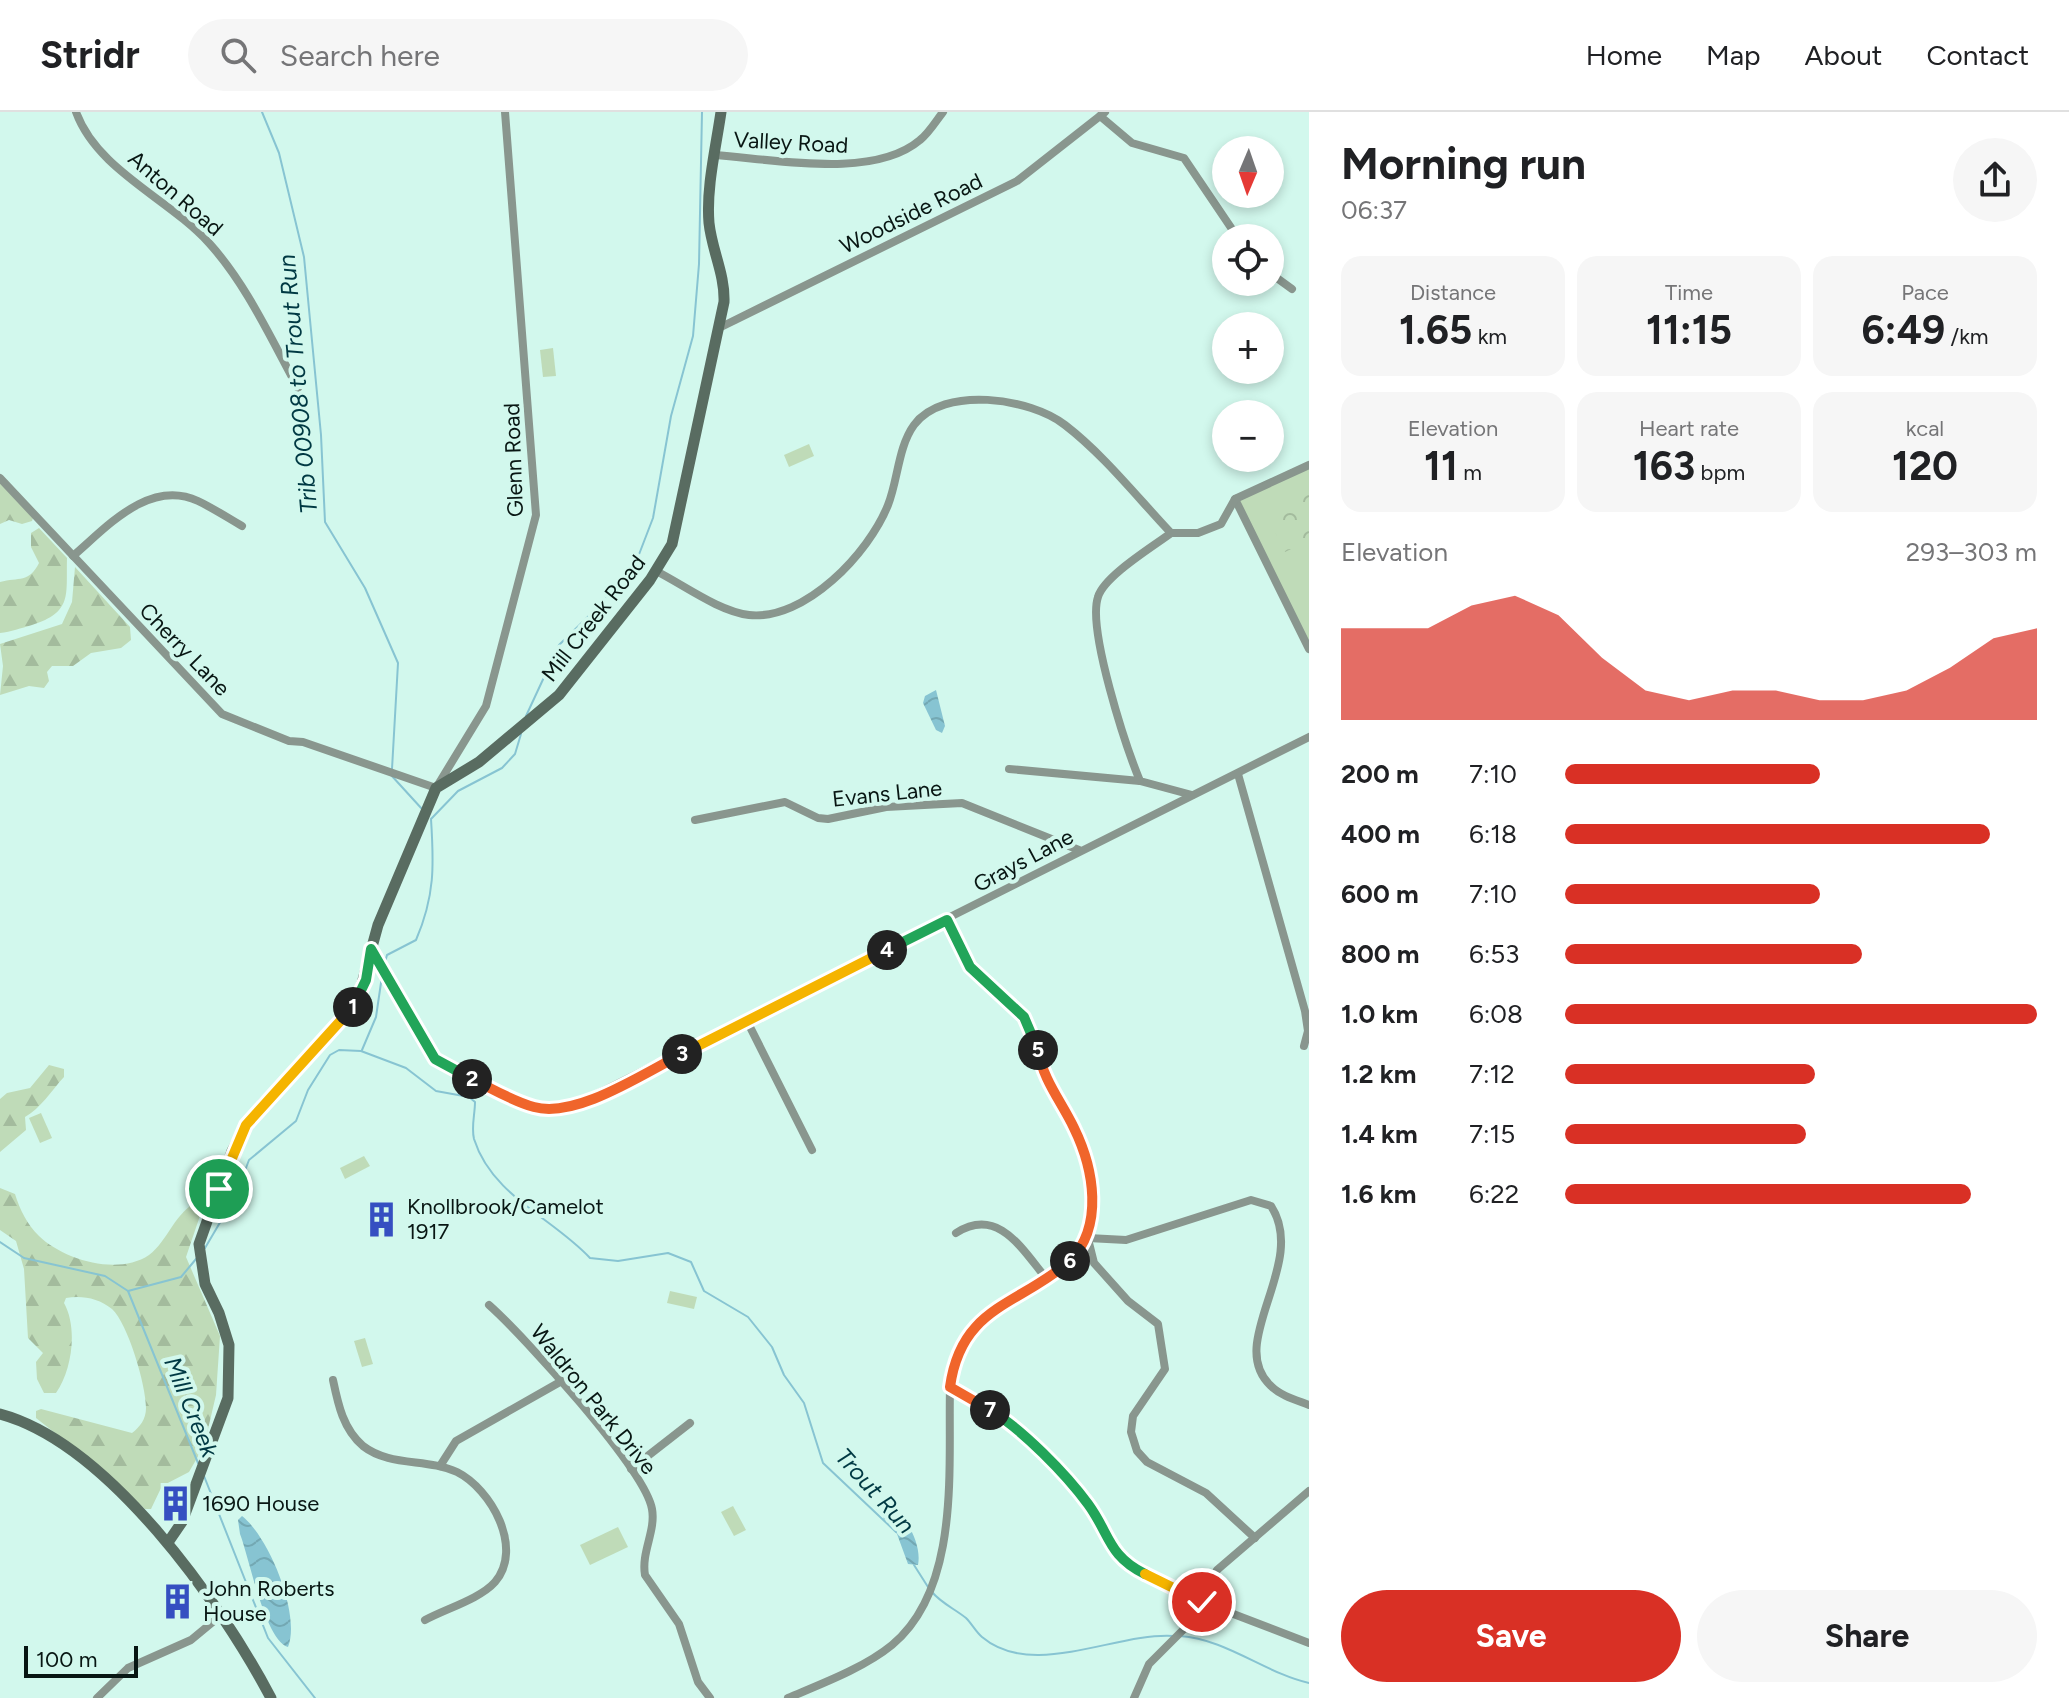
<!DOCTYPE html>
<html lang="en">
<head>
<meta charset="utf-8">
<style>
  body { margin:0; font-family:Figtree,sans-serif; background:#f6f6f6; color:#202124; height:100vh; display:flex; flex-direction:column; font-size:30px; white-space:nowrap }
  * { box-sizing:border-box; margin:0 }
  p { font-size:26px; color:#757577 }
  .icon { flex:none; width:44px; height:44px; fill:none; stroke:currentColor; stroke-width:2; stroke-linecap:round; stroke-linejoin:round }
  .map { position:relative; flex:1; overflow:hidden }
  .details { display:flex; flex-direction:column; background:#fff; width:760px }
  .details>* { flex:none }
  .needle { width:52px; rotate:182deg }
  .controls { position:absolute; left:1212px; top:24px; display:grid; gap:16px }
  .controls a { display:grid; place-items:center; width:72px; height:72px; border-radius:50%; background:#fff; box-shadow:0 4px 12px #0003; font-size:40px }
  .scale { position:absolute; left:24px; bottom:20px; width:114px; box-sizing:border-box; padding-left:8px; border:4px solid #081613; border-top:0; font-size:22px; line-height:28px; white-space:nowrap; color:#081613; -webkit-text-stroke:6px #d2f8ed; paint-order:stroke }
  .pin { position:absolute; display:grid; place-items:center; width:68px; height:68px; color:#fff; margin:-34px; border:4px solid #fff; border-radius:50%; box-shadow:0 2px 8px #0007 }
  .km { position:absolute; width:40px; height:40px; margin:-20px; border-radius:50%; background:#222; color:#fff; font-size:22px; line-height:40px; text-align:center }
  .round { display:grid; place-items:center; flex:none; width:84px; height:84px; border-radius:42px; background:#f6f6f6 }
  .head { display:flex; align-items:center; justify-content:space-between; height:136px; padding:0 32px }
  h1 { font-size:44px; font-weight:700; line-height:60px }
  .figures { display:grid; grid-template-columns:repeat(3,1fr); gap:12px; height:136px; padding:8px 32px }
  .figures div { display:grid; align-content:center; border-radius:20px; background:#f6f6f6; text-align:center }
  .figures b { font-size:40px; font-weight:700 }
  .figures small { font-size:22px; font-weight:400 }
  .figures p { font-size:22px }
  .chart { height:224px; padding:16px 32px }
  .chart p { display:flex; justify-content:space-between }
  .chart svg { width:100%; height:144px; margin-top:8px; fill:#d93025; opacity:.7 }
  .button { display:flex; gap:16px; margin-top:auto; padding:16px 32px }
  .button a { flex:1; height:92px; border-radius:48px; background:#d93025; color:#fff; font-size:32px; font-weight:700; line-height:92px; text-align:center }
  .button a+a { background:#f6f6f6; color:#202124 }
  ul { padding:0 32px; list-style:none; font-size:26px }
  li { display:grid; grid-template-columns:128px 96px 1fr; align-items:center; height:60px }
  li i { height:20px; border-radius:10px; background:#d93025 }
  header { display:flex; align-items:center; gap:48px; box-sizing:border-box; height:112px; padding:0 40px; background:#fff; border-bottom:2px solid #e0e0e0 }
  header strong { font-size:38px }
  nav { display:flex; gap:44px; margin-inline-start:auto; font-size:28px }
  .search { width:560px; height:72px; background:#f6f6f6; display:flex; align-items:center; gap:20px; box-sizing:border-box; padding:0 28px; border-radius:44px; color:#757577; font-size:30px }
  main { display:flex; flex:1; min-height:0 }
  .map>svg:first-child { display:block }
  .grass { fill:#bfdbb8 }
  .forest { fill:url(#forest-firs) }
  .park { fill:url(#park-crowns) }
  .water { fill:url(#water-waves) }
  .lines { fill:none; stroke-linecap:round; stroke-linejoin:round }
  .stream { stroke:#87c4d2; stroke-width:2 }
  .street { stroke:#89968e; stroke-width:8 }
  .secondary { stroke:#596c61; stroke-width:11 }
  .split-1-casing { stroke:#fff; stroke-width:16 }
  .split-2-casing { stroke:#fff; stroke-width:16 }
  .split-3-casing { stroke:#fff; stroke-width:16 }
  .split-4-casing { stroke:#fff; stroke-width:16 }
  .split-5-casing { stroke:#fff; stroke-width:16 }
  .split-6-casing { stroke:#fff; stroke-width:16 }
  .split-7-casing { stroke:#fff; stroke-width:16 }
  .split-8-casing { stroke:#fff; stroke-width:16 }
  .split-9-casing { stroke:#fff; stroke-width:16 }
  .split-1 { stroke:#f5b400; stroke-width:10 }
  .split-2 { stroke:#22a559; stroke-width:10 }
  .split-3 { stroke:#f0652b; stroke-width:10 }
  .split-4 { stroke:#f5b400; stroke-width:10 }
  .split-5 { stroke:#22a559; stroke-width:10 }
  .split-6 { stroke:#f0652b; stroke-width:10 }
  .split-7 { stroke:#f0652b; stroke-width:10 }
  .split-8 { stroke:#22a559; stroke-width:10 }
  .split-9 { stroke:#f5b400; stroke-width:10 }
  .labels { text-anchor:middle; stroke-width:8; stroke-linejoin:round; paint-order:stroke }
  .street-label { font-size:22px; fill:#081613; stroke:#d2f8ed }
  .poi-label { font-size:22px; fill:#081613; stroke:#d2f8ed; text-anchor:start }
  .water-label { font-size:24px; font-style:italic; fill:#003943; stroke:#d2f8ed }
</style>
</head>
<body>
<header>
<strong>Stridr</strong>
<div class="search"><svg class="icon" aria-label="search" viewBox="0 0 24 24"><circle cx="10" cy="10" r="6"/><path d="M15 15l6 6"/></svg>Search here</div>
<nav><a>Home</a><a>Map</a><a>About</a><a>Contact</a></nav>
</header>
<main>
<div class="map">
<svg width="1309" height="1586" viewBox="0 0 1309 1586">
  <defs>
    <pattern id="forest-firs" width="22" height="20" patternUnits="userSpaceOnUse" patternTransform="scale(2)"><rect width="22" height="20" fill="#bfdbb8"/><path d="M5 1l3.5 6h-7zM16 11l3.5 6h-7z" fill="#a3bb9d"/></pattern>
    <pattern id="park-crowns" width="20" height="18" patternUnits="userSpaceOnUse" patternTransform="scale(2)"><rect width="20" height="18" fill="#bfdbb8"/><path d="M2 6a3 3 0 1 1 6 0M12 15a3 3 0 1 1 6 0" fill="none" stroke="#a3bb9d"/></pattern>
    <pattern id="water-waves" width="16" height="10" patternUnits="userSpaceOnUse" patternTransform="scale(2)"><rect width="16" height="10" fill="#87c4d2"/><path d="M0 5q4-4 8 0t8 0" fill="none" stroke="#73a8b3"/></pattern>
  </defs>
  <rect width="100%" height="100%" fill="#d2f8ed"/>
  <g class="grass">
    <polygon points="553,236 556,264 543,265 540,238"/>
    <polygon points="809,332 814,344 789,355 784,343"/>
    <polygon points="1309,353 1309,537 1235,387"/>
    <polygon points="41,1001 52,1026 40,1031 29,1006"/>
    <polygon points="364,1044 370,1054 345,1067 340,1056"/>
    <polygon points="670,1179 697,1185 694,1197 667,1191"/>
    <polygon points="365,1226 373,1252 362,1255 354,1229"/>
    <polygon points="733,1394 746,1418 734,1424 721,1400"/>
    <polygon points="618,1415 628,1435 590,1453 580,1433"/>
  </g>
  <g class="forest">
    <polygon points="0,371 33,406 32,409 22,412 9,408 0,412"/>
    <path d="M39,416l28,30c-1,37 6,54 -35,67 -11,3 -21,7 -32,8v-51c19,-5 29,1 39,-19l-8,-16v-14z"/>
    <polygon points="75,455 130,515 131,528 121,536 91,541 73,554 52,554 47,560 49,569 44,576 29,574 0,583 3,554 0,532 62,512 72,490"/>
    <path d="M49,953l15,4v8c-13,14 -23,31 -39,40l1,13 -26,22v-53l7,-6 23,-5z"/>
    <path d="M0,1076l15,6c5,16 12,30 24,42 25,24 79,40 110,19 19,-14 26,-44 50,-54l5,3 -18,53 34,79 -4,59 -12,51 -15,26 -27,14 -11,23h-6l-39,-36 -70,-55v-7l5,-2 91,24c8,-6 14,-14 14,-25 0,-23 -18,-84 -34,-99 -13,-11 -31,-14 -46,-11l-2,5c14,25 8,67 -8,90h-12l-7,-14 -1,-17 7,-9 -15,-15 -4,-69 -8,-28 -16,-11z"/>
  </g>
  <polygon class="park" points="1309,379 1309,428 1285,440 1266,401"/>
  <g class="water">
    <polygon points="936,578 945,614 942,621 936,618 923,591 925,584"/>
    <path d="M891,1394c16,11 31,39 27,59l-10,-1 -11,-30 -14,-16 2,-10z"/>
    <path d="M242,1404c27,21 59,99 46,131 -23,-7 -39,-90 -48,-113l-2,-14z"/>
  </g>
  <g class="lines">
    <g class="stream">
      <polyline points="262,0 279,41 304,145 321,323 325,410 365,476 398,551 392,657"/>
      <polyline points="526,604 559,533 597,496 638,445 653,406 671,304 693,224 699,152 702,0"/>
      <polyline points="391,663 422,697"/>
      <path d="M384,854l3,-11 29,-15c19,-44 18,-75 15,-121l27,-28 44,-23 13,-14 6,-20"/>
      <polyline points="362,938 376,905 382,864"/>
      <polyline points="0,1130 24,1146 105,1164 128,1179 198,1351"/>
      <path d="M205,1136l30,-51 14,-37 47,-39 12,-31 22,-35 9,-5 22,1 45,17 30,23 33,6 6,5c0,12 -4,25 -1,37 18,57 79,79 116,119l28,3 50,-8 23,9 13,29 44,26 24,30 12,28 20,28 19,60 73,69"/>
      <polyline points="128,1179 181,1165 196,1147"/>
      <polyline points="204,1364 268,1526 315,1586"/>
      <polyline points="914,1453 928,1475"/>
      <path d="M932,1480c9,11 23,17 34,26 6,6 10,14 16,19 51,43 133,-5 192,-1"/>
      <path d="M1180,1524c46,3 85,37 129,47"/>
    </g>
    <g class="street">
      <path d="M76,0c21,58 92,86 133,131 38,42 62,96 89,145"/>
      <polyline points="1100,4 1132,31 1184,46 1238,126"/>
      <path d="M715,43c58,4 158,25 205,-15 9,-7 16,-19 23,-28"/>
      <polyline points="1270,161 1292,177"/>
      <polyline points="721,215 1017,69 1105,0"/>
      <polyline points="0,366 222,602 289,629 303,630 436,676 486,594 536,403 505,0"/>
      <polyline points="1235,387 1309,537"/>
      <path d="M1171,421c-17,13 -67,43 -73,64 -11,32 28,150 42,184l52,14"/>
      <path d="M73,444c33,-28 76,-78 125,-55 15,7 30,17 44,25"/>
      <path d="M656,459c28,14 62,40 93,44 56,6 120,-62 139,-110 10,-25 10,-58 26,-80 29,-40 117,-27 151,0 39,30 72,72 106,108h27l23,-9 14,-25 74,-34"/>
      <polyline points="1009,657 1140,669"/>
      <polyline points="1238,662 1305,899 1308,919 1304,934"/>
      <polyline points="695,708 785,690 818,706 828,707 886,695 962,691 1079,738"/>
      <path d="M947,808c9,18 15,39 28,54 16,18 41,29 54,50 10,16 8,35 16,52 8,19 21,35 30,53 14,30 28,83 10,113 -36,65 -122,41 -135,145l61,36 21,18 58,66 17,35 19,22 76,38 107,41"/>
      <polyline points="371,837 435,947 533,995 569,996 1309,625"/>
      <polyline points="747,909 812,1038"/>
      <path d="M956,1121c42,-27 66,16 90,45"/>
      <path d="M1088,1126l38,2 125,-40 20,6c38,58 -47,137 0,180 10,10 25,14 38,19"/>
      <polyline points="1088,1127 1094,1151 1128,1189 1158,1212 1165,1257 1133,1304 1131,1320 1137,1339 1147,1350 1206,1381 1255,1426"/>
      <path d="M489,1193c34,30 156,164 163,204 4,22 -11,43 -7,66l34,49 19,58 12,16"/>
      <path d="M333,1268c5,24 10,49 30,66 27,21 64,12 94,26 34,17 67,76 38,110 -15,17 -50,27 -70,38"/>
      <polyline points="440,1354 456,1329 560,1270"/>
      <polyline points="631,1357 690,1311"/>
      <polyline points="97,1586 128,1556 191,1528 220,1504"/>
      <path d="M788,1586c33,-14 76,-30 104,-53 69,-57 56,-179 58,-258"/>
      <polyline points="1134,1586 1149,1552 1196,1505 1217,1458 1309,1379"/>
    </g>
    <g class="secondary">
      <path d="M0,1302c108,29 221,189 271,284"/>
      <path d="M169,1429l13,-19 46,-124 1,-53 -10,-32 -14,-29 -6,-40 33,-93 14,-26 17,-22 84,-86 11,-19 20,-73 58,-137 43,-26 80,-67 91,-115 22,-36 52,-242c1,-28 -12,-51 -15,-79 -3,-35 7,-76 12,-111"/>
    </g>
  </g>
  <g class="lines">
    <defs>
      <polyline id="split-1" points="219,1077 246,1013 353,895"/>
      <polyline id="split-2" points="353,895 366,868 371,837 435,947 472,967"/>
      <path id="split-3" d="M472,967c19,9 40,22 62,28 42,12 110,-34 148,-53"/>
      <polyline id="split-4" points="682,942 887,838"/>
      <polyline id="split-5" points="887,838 947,808 970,855 1024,905 1038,938"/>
      <path id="split-6" d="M1038,938c5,30 23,51 36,78 20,41 30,98 -4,133"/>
      <path id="split-7" d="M990,1298l-40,-23c11,-81 68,-81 120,-126"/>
      <path id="split-8" d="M990,1298c32,19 76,64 98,94 22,30 20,52 57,70"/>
      <polyline id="split-9" points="1145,1462 1202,1490"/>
    </defs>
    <use href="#split-1" class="split-1-casing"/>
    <use href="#split-2" class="split-2-casing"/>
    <use href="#split-3" class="split-3-casing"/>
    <use href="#split-4" class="split-4-casing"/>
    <use href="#split-5" class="split-5-casing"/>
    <use href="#split-6" class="split-6-casing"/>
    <use href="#split-7" class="split-7-casing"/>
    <use href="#split-8" class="split-8-casing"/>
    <use href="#split-9" class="split-9-casing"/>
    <use href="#split-1" class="split-1"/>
    <use href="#split-2" class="split-2"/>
    <use href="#split-3" class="split-3"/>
    <use href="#split-4" class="split-4"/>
    <use href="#split-5" class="split-5"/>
    <use href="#split-6" class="split-6"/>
    <use href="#split-7" class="split-7"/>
    <use href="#split-8" class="split-8"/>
    <use href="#split-9" class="split-9"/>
  </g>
  <defs>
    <symbol id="building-bare" viewBox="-9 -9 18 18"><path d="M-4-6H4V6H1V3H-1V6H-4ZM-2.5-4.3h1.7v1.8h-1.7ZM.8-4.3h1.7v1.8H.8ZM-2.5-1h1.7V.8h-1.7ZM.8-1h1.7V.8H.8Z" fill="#354fc1" stroke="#d2f8ed" stroke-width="2.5" paint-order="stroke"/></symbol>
  </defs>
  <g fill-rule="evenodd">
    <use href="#building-bare" x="356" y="1082" width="51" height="51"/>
    <use href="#building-bare" x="150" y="1366" width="51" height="51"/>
    <use href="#building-bare" x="152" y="1464" width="51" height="51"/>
  </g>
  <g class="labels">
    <g class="street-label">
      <text transform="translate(791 30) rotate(3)" y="8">Valley Road</text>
      <text transform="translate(176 81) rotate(41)" y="8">Anton Road</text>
      <text transform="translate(911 101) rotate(-26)" y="8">Woodside Road</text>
      <text transform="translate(513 348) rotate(-92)" y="8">Glenn Road</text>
      <text transform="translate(593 506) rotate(-52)" y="8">Mill Creek Road</text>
      <text transform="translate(185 537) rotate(46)" y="8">Cherry Lane</text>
      <text transform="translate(887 681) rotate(-6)" y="8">Evans Lane</text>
      <text transform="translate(1023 748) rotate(-28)" y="8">Grays Lane</text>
      <text transform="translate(594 1287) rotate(51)" y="8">Waldron Park Drive</text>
    </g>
    <g class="poi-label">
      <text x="407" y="1102">Knollbrook/Camelot<tspan x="407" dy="25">1917</tspan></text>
      <text x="202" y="1399">1690 House</text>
      <text x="203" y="1484">John Roberts<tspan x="203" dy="25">House</tspan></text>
    </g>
    <g class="water-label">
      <text transform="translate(298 272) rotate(-95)" y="8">Trib 00908 to Trout Run</text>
      <text transform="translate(191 1295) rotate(68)" y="8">Mill Creek</text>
      <text transform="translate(875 1379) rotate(48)" y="8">Trout Run</text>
    </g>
  </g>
</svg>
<div class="controls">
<a><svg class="needle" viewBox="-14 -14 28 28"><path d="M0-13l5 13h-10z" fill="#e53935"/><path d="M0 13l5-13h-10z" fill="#757577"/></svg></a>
<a><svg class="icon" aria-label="locate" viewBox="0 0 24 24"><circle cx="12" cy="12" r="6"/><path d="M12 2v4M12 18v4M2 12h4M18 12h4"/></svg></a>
<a>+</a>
<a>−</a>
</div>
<div class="scale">100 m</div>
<div class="pin" style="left:219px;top:1077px;background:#1e9e55"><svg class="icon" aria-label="arrive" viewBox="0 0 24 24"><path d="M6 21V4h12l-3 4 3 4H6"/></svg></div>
<div class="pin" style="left:1202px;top:1490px;background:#d93025"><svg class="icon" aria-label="check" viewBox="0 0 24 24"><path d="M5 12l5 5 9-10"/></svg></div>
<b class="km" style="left:353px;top:895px">1</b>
<b class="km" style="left:472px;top:967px">2</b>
<b class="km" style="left:682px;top:942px">3</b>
<b class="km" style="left:887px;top:838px">4</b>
<b class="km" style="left:1038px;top:938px">5</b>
<b class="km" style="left:1070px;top:1149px">6</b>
<b class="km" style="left:990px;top:1298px">7</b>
</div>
<section class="details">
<div class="head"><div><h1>Morning run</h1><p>06:37</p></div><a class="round"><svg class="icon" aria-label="share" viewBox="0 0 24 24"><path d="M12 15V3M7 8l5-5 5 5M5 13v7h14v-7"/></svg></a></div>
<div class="figures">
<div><p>Distance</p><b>1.65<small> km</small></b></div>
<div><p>Time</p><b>11:15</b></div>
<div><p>Pace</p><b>6:49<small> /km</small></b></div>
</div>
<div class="figures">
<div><p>Elevation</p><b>11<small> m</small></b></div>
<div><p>Heart rate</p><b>163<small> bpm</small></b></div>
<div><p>kcal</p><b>120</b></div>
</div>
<div class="chart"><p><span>Elevation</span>293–303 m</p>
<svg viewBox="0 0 160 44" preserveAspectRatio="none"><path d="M0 44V16L10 16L20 16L30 9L40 6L50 12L60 25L70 35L80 38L90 35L100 35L110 38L120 38L130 35L140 28L150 19L160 16V44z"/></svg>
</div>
<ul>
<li><b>200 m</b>7:10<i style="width:54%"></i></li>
<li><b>400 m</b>6:18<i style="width:90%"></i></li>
<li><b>600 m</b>7:10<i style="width:54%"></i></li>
<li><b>800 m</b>6:53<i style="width:63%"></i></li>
<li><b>1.0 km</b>6:08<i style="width:100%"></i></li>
<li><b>1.2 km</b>7:12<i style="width:53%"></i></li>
<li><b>1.4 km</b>7:15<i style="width:51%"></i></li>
<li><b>1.6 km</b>6:22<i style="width:86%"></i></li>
</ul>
<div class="button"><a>Save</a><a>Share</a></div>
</section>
</main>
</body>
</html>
